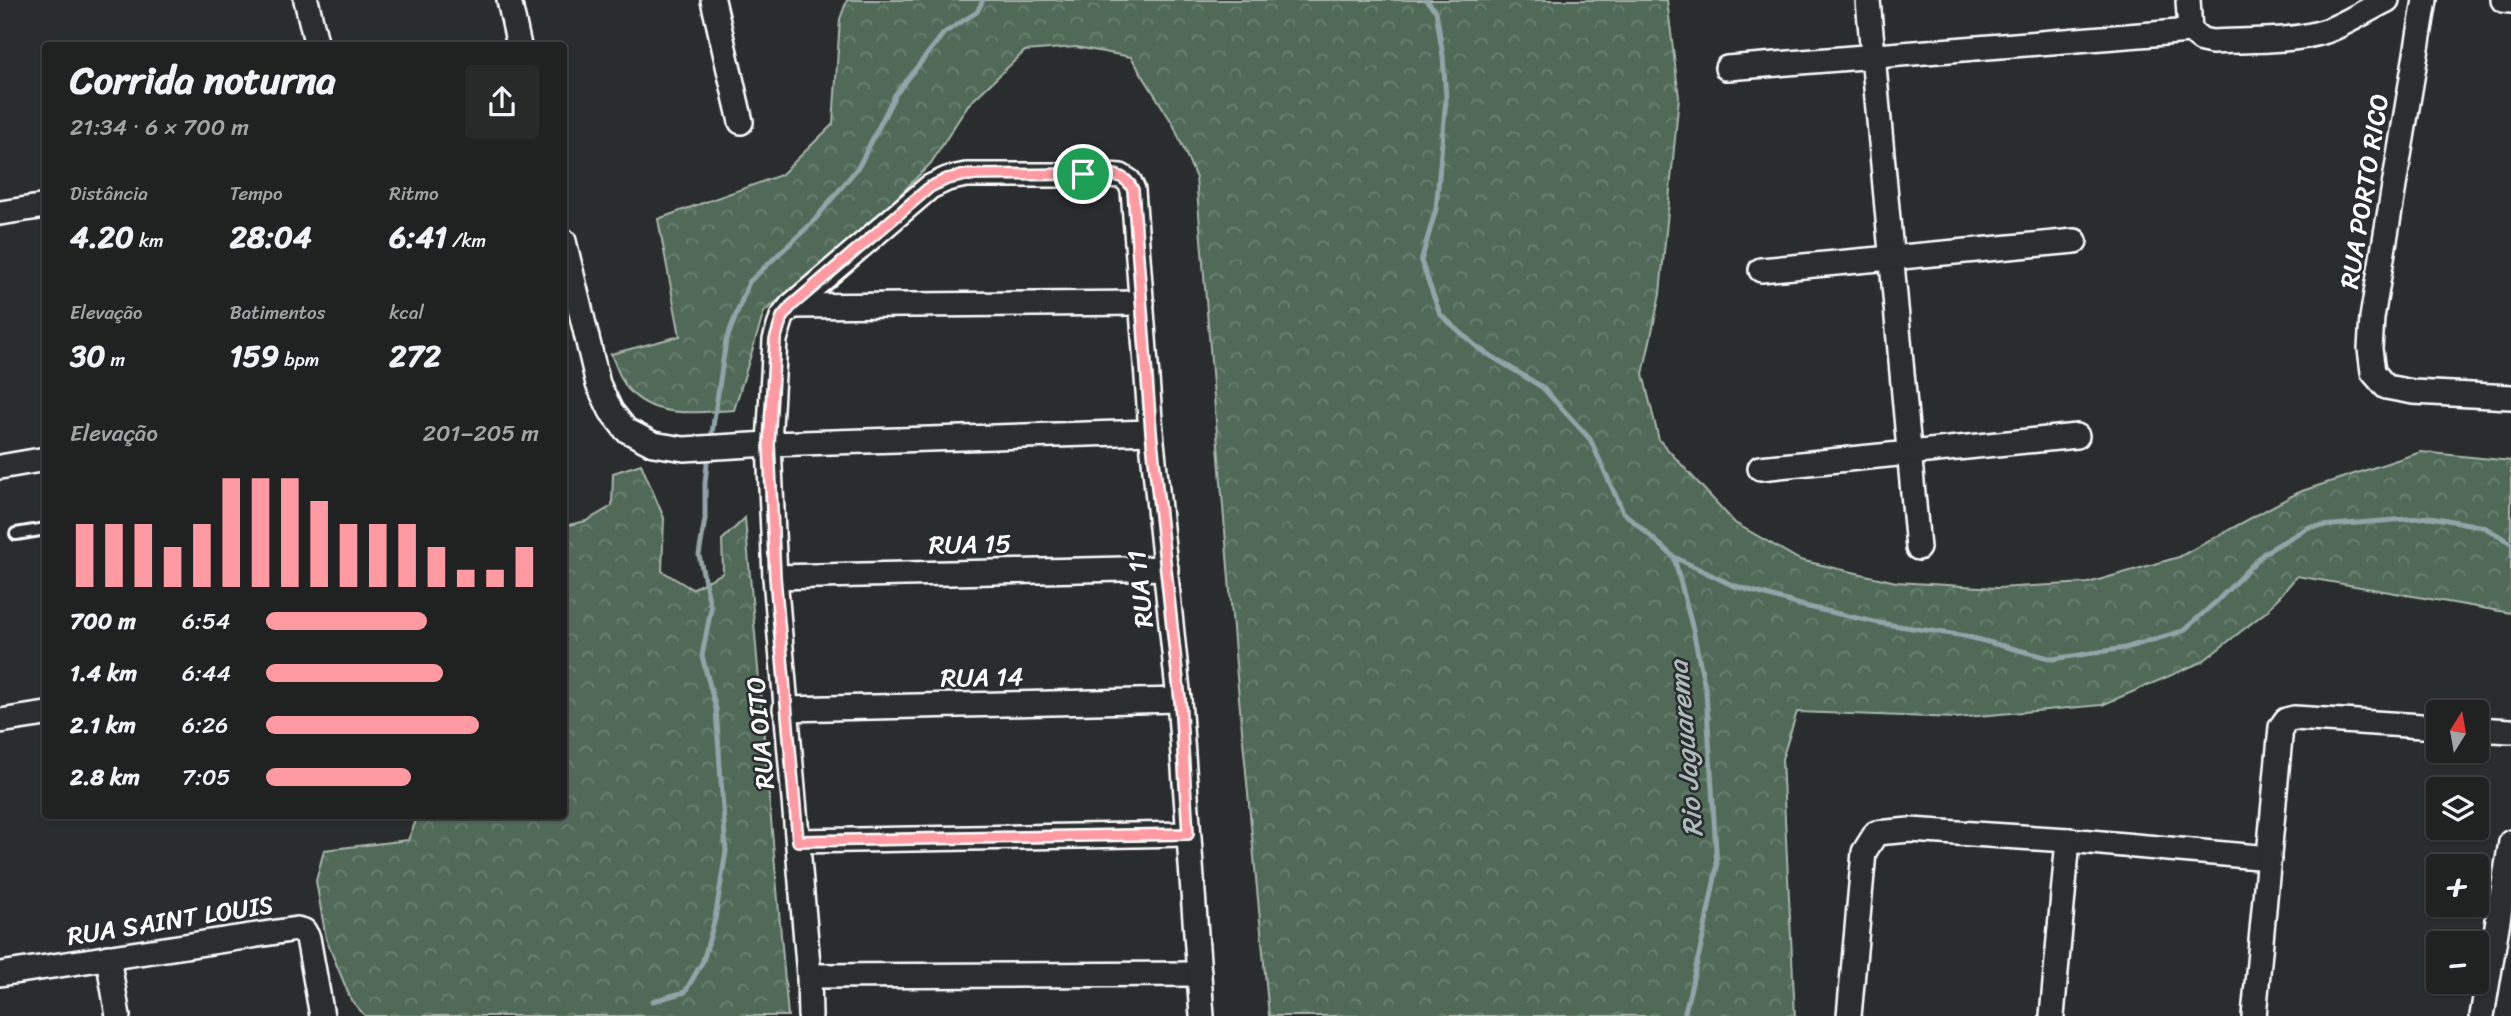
<!DOCTYPE html>
<html lang="pt">
<head>
<meta charset="utf-8">
<style>
  body { margin:0; font-family:Sriracha,sans-serif; background:#282a2a; color:#f1f3f6; height:100vh; display:flex; flex-direction:column; font-size:26px; white-space:nowrap }
  * { box-sizing:border-box; margin:0 }
  p { font-size:23px; color:#a2a4a5 }
  .icon { flex:none; width:38px; height:38px; fill:none; stroke:currentColor; stroke-width:2; stroke-linecap:round; stroke-linejoin:round }
  .map { position:relative; flex:1; overflow:hidden }
  .panel { position:absolute; left:42px; top:42px; width:525px; height:777px; display:flex; flex-direction:column; background:#202222; border-radius:7px; box-shadow:0 2px 5px #0004,0 0 0 2px #3d3f40 }
  .panel>* { flex:none }
  .needle { width:46px; rotate:11deg }
  .tools { position:absolute; left:2426px; top:700px; display:grid; gap:14px }
  .tools a { display:grid; place-items:center; width:63px; height:63px; border-radius:7px; background:#202222; box-shadow:0 2px 5px #0004,0 0 0 2px #3d3f40; font-size:35px }
  .pin { position:absolute; display:grid; place-items:center; width:60px; height:60px; color:#fff; margin:-30px; border:4px solid #fff; border-radius:50%; box-shadow:0 2px 7px #0007 }
  .round { display:grid; place-items:center; flex:none; width:74px; height:74px; border-radius:7px; background:#282a2a }
  .overview { display:flex; align-items:center; justify-content:space-between; height:119px; padding:0 28px }
  h1 { font-size:38px; font-weight:700; line-height:52px }
  .metrics { display:grid; grid-template-columns:repeat(3,1fr); gap:10px; height:119px; padding:7px 28px }
  .metrics div { display:grid; align-content:center }
  .metrics b { font-size:30px; font-weight:700 }
  .metrics small { font-size:19px; font-weight:400 }
  .metrics p { font-size:19px }
  .chart { height:196px; padding:14px 28px }
  .chart p { display:flex; justify-content:space-between }
  .chart svg { width:100%; height:126px; margin-top:7px; stroke:#ff9aa2; stroke-width:6 }
  ul { padding:0 28px; list-style:none; font-size:23px }
  li { display:grid; grid-template-columns:112px 84px 1fr; align-items:center; height:52px }
  li i { height:18px; border-radius:9px; background:#ff9aa2 }
  .map>svg:first-child { display:block }
  .forest { fill:url(#forest-crowns); stroke:#a8b5ac; stroke-width:2 }
  .lines { fill:none; stroke-linecap:round; stroke-linejoin:round }
  .stream { stroke:#92a4a7; stroke-width:5 }
  .lane-casing { stroke:#fff; stroke-width:16 }
  .street-casing { stroke:#fff; stroke-width:28 }
  .lane { stroke:#2a2d2e; stroke-width:10 }
  .street { stroke:#2a2d2e; stroke-width:23 }
  .route-casing { stroke:#fff; stroke-width:14 }
  .route { stroke:#ff9aa2; stroke-width:9 }
  .labels { text-anchor:middle; stroke-width:5; stroke-linejoin:round; paint-order:stroke }
  .street-label { font-size:26px; fill:#fff; stroke:#2a2d2e }
  .water-label { font-size:28px; font-style:italic; fill:#aebbbd; stroke:#2a2d2e }
</style>
</head>
<body>
<div class="map">
<svg width="2511" height="1016" viewBox="0 0 2511 1016">
  <defs>
    <pattern id="forest-crowns" width="20" height="18" patternUnits="userSpaceOnUse" patternTransform="scale(1.75)"><rect width="20" height="18" fill="#516b59"/><path d="M2 6a3 3 0 1 1 6 0M12 15a3 3 0 1 1 6 0" fill="none" stroke="#6b8172"/></pattern>
  </defs>
  <rect width="100%" height="100%" fill="#2a2d2e"/>
  <filter id="ink" filterUnits="userSpaceOnUse"><feTurbulence type="fractalNoise" baseFrequency=".0143" numOctaves="2"/><feDisplacementMap in="SourceGraphic" scale="14" xChannelSelector="R" yChannelSelector="G"/><feConvolveMatrix kernelMatrix="1 2 1 2 8 2 1 2 1" color-interpolation-filters="sRGB"/></filter>
  <g filter="url(#ink)">
    <g class="forest">
      <path d="M847,0h820l12,97 -19,197 -17,80 16,66 76,83 65,37 96,22 101,6 91,-5 91,-26 120,-65 122,-40 90,9v152l-214,-37 -30,35 -65,51 -100,43 -146,13 -159,-6 -15,47 13,257h-526l-32,-339 -41,-499 -23,-54 -42,-67 -55,-10 -51,4 -57,54 -37,58 -49,50 -118,99 -30,98c-37,2 -79,10 -106,-21 -8,-9 -12,-24 -17,-35l69,-18 -22,-117 123,-44 52,-51 7,-105z"/>
      <polygon points="641,464 664,518 662,571 692,589 723,573 722,540 745,518 788,1016 365,1016 351,1000 326,939 316,881 324,850 408,840 418,816 564,816 564,526 586,521 612,506 613,473"/>
    </g>
    <g class="lines">
      <g class="stream">
        <polyline points="1426,0 1436,11 1443,56 1446,98 1436,209 1421,261 1440,314 1478,348 1542,387 1590,439 1623,512 1674,557 1693,630 1706,692 1717,867 1702,942 1684,1016"/>
        <polyline points="712,433 726,341 749,282 813,222 859,166 895,95 944,33 977,12 983,0"/>
        <polyline points="1674,557 1732,585 1804,606 1879,623 1965,636 2053,659 2125,648 2183,631 2218,600 2264,553 2309,527 2431,517 2484,527 2511,543"/>
        <polyline points="653,1001 685,992 703,961 715,919 726,851 716,709 702,656 711,609 699,555 705,519 705,483 707,464"/>
      </g>
      <defs>
        <polyline id="lane" points="16,534 46,529"/>
        <g id="street">
          <polyline points="306,0 317,46"/>
          <polyline points="509,0 519,46"/>
          <polyline points="713,0 741,122"/>
          <polyline points="1868,0 1918,548"/>
          <polyline points="2188,0 2190,31"/>
          <polyline points="2425,0 2372,318 2370,349 2373,372 2386,387 2413,392 2511,397"/>
          <polyline points="2503,0 2511,1"/>
          <path d="M1727,68l463,-37 12,9 10,2c35,-2 78,0 111,-10 22,-7 43,-22 64,-32"/>
          <polyline points="0,213 46,206"/>
          <polyline points="564,241 598,384 611,411 626,430 653,444 684,449 769,444 1151,432"/>
          <polyline points="1761,270 2075,241"/>
          <polyline points="791,306 1142,303"/>
          <polyline points="0,467 46,459"/>
          <polyline points="1760,468 2077,436"/>
          <polyline points="775,577 1166,568"/>
          <polyline points="785,709 1179,700"/>
          <polyline points="0,721 46,714"/>
          <polyline points="2476,729 2511,731"/>
          <polyline points="798,841 1188,834"/>
          <polyline points="108,957 118,1016"/>
          <polyline points="0,974 297,929 304,931 308,938 322,1016"/>
          <polyline points="809,976 1199,974"/>
          <polyline points="810,1016 809,976 775,577 769,444 775,340 782,317 791,306 930,187 947,179 966,175 1107,175 1121,176 1129,181 1133,190 1151,432 1179,700 1202,1016"/>
          <polyline points="1849,1016 1864,852 1876,833 1910,830 2068,840 2269,858"/>
          <polyline points="2052,1016 2068,840"/>
          <polyline points="2254,1016 2281,727 2286,720 2294,718 2438,727"/>
          <polyline points="2482,1016 2511,842"/>
        </g>
      </defs>
      <use href="#lane" class="lane-casing"/>
      <use href="#street" class="street-casing"/>
      <use href="#lane" class="lane"/>
      <use href="#street" class="street"/>
    </g>
  </g>
  <g class="lines" filter="url(#ink)">
    <defs>
      <path id="route" d="M1083,174c19,0 42,-4 50,16l18,242 29,268 8,134 -390,7 -23,-264 -6,-133 6,-104 7,-23 9,-11 139,-119 17,-8 19,-4z"/>
    </defs>
    <use href="#route" class="route-casing"/>
    <use href="#route" class="route"/>
  </g>
  <g class="labels">
    <g class="street-label">
      <text transform="translate(2364 191) rotate(-81)" y="9">RUA PORTO RICO</text>
      <text transform="translate(970 544) rotate(-1)" y="9">RUA 15</text>
      <text transform="translate(1140 589) rotate(-96)" y="9">RUA 11</text>
      <text transform="translate(982 677) rotate(-1)" y="9">RUA 14</text>
      <text transform="translate(760 733) rotate(-95)" y="9">RUA OITO</text>
      <text transform="translate(170 920) rotate(-9)" y="9">RUA SAINT LOUIS</text>
    </g>
    <g class="water-label">
      <text transform="translate(1685 749) rotate(-95)" y="10">Rio Jaguarema</text>
    </g>
  </g>
</svg>
<div class="tools">
<a><svg class="needle" viewBox="-14 -14 28 28"><path d="M0-13l5 13h-10z" fill="#e53935"/><path d="M0 13l5-13h-10z" fill="#a2a4a5"/></svg></a>
<a><svg class="icon" aria-label="layers" viewBox="0 0 24 24"><path d="M12 4l9 5-9 5-9-5zM3 14l9 5 9-5"/></svg></a>
<a>+</a>
<a>−</a>
</div>
<div class="pin" style="left:1083px;top:174px;background:#1e9e55"><svg class="icon" aria-label="arrive" viewBox="0 0 24 24"><path d="M6 21V4h12l-3 4 3 4H6"/></svg></div>
<section class="panel">
<div class="overview"><div><h1>Corrida noturna</h1><p>21:34 · 6 × 700 m</p></div><a class="round"><svg class="icon" aria-label="share" viewBox="0 0 24 24"><path d="M12 15V3M7 8l5-5 5 5M5 13v7h14v-7"/></svg></a></div>
<div class="metrics">
<div><p>Distância</p><b>4.20<small> km</small></b></div>
<div><p>Tempo</p><b>28:04</b></div>
<div><p>Ritmo</p><b>6:41<small> /km</small></b></div>
</div>
<div class="metrics">
<div><p>Elevação</p><b>30<small> m</small></b></div>
<div><p>Batimentos</p><b>159<small> bpm</small></b></div>
<div><p>kcal</p><b>272</b></div>
</div>
<div class="chart"><p><span>Elevação</span>201–205 m</p>
<svg viewBox="0 0 160 44" preserveAspectRatio="none"><path d="M5 44V22M15 44V22M25 44V22M35 44V30M45 44V22M55 44V6M65 44V6M75 44V6M85 44V14M95 44V22M105 44V22M115 44V22M125 44V30M135 44V38M145 44V38M155 44V30"/></svg>
</div>
<ul>
<li><b>700 m</b>6:54<i style="width:59%"></i></li>
<li><b>1.4 km</b>6:44<i style="width:65%"></i></li>
<li><b>2.1 km</b>6:26<i style="width:78%"></i></li>
<li><b>2.8 km</b>7:05<i style="width:53%"></i></li>
</ul>
</section>
</div>
</body>
</html>
